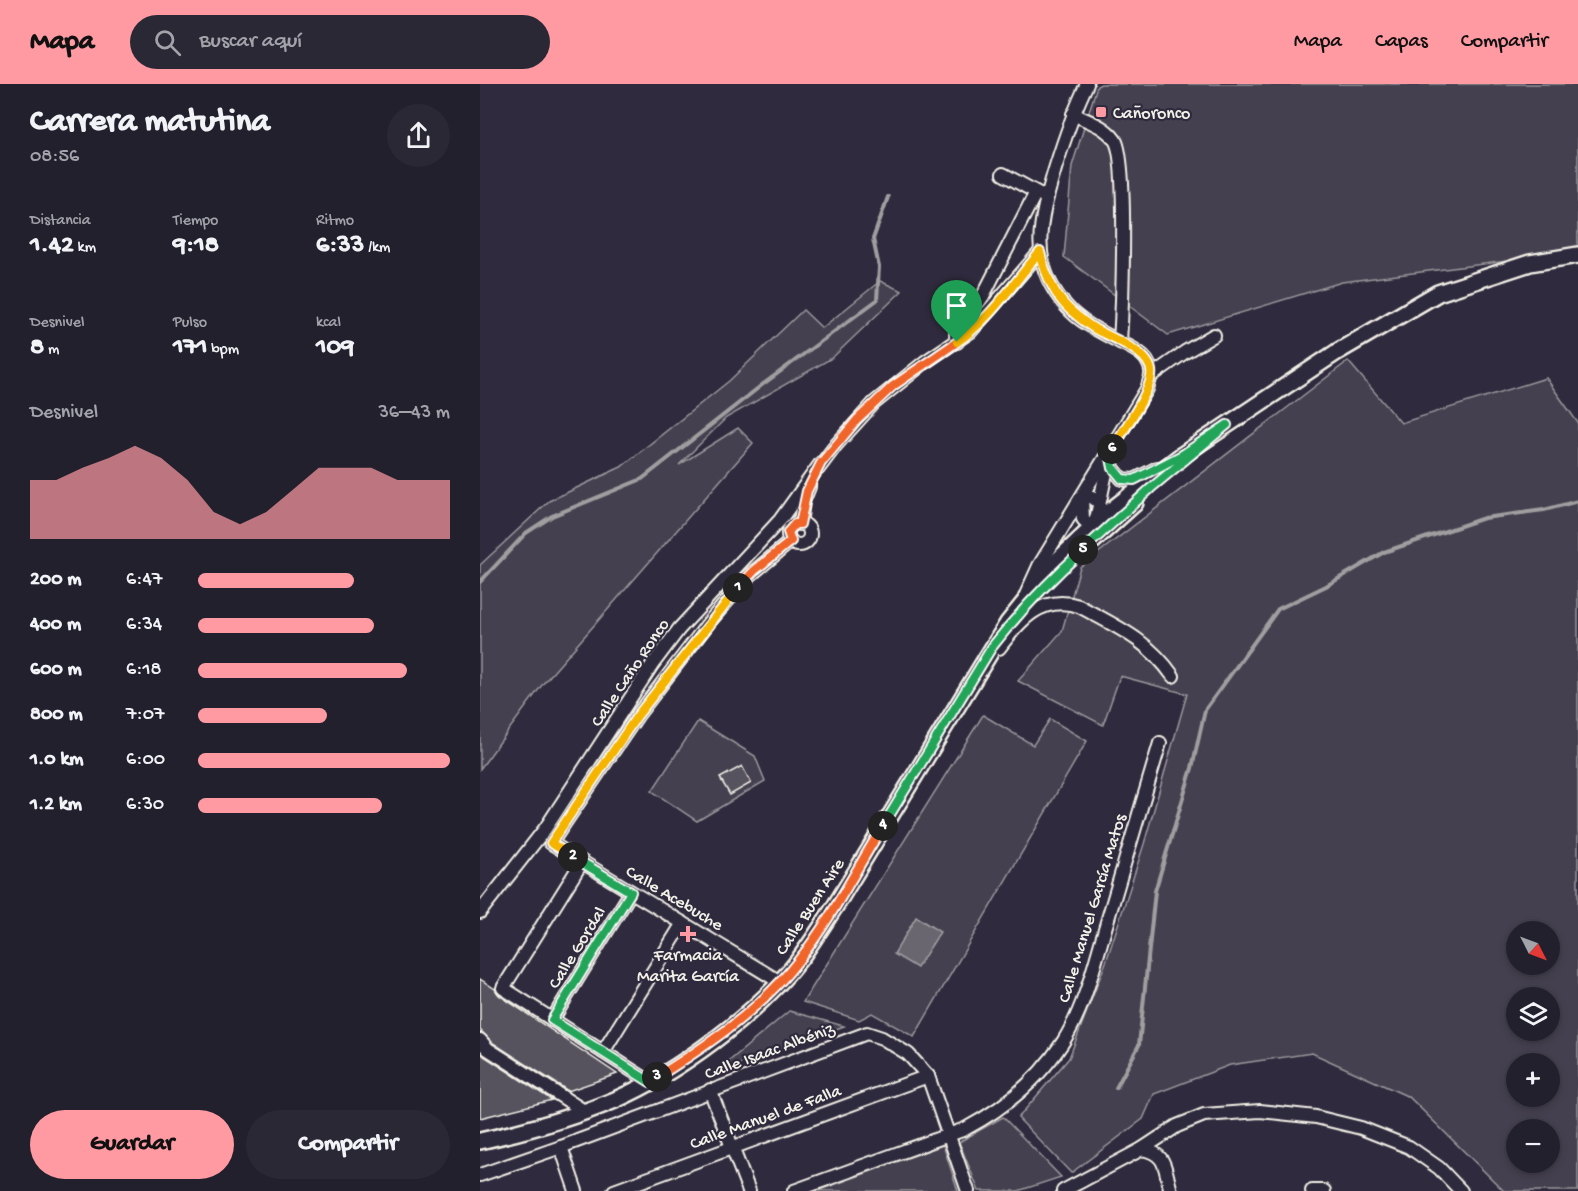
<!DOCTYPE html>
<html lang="es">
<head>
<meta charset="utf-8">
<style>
  body { margin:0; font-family:"Gochi Hand",sans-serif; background:#2b2836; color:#f1f3f6; height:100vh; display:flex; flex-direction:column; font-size:22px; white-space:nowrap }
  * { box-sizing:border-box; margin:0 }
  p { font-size:20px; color:#a3a3aa }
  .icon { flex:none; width:33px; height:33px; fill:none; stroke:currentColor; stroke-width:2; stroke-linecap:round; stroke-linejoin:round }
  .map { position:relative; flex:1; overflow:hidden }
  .drawer { display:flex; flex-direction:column; background:#23202e; width:480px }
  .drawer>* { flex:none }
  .needle { width:39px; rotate:132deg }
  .buttons { position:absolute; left:1026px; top:837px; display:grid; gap:12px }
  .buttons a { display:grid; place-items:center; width:54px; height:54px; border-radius:50%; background:#23202e; box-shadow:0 3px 9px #0003,0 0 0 2px #403e4a; font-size:30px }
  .pin { position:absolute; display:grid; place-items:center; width:51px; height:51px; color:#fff; margin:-62px -26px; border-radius:50% 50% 50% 0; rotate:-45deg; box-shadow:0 0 6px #0007 }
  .pin .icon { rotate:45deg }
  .km { position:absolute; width:30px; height:30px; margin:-15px; border-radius:50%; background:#222; color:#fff; font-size:16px; line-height:30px; text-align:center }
  .round { display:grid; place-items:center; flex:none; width:63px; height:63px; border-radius:32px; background:#2b2836 }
  .head { display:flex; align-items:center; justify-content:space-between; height:102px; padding:0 30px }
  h1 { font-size:33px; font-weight:800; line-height:45px }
  .metrics { display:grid; grid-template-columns:repeat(3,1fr); gap:9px; height:102px; padding:6px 30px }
  .metrics div { display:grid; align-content:center }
  .metrics b { font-size:26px; font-weight:800 }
  .metrics small { font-size:16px; font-weight:400 }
  .metrics p { font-size:16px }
  .chart { height:168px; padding:12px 30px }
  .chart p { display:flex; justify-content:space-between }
  .chart svg { width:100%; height:108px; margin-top:6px; fill:#ff9aa2; opacity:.7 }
  .primary-button { display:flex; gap:12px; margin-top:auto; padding:12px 30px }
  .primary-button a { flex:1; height:69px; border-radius:36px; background:#ff9aa2; color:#111; font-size:24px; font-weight:800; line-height:69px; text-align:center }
  .primary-button a+a { background:#2b2836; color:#f1f3f6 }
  ul { padding:0 30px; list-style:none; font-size:20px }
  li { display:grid; grid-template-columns:96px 72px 1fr; align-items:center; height:45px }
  li i { height:15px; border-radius:8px; background:#ff9aa2 }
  header { display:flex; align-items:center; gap:36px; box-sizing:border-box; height:84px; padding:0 30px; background:#ff9aa2; color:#111 }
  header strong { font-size:28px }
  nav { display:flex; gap:33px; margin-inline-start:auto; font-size:21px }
  .search { width:420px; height:54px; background:#2b2836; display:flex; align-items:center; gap:15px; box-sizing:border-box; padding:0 21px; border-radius:33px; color:#a3a3aa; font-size:22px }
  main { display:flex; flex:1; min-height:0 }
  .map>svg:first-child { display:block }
  .green { fill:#454050; stroke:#9c989c; stroke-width:1.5; fill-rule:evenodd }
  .water { fill:#6a6670; stroke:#a19ea0; stroke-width:1.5 }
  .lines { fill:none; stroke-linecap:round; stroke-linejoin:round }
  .stream { stroke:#a19ea0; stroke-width:4 }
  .building { fill:#56525f; stroke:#f4f1e8; stroke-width:1.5 }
  .minor-casing { stroke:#f4f1e8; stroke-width:16 }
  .major-casing { stroke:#f4f1e8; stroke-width:20 }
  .minor { stroke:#2f2a3d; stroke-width:12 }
  .major { stroke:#2f2a3d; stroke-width:15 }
  .split-1-casing { stroke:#fff; stroke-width:12 }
  .split-2-casing { stroke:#fff; stroke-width:12 }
  .split-3-casing { stroke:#fff; stroke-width:12 }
  .split-4-casing { stroke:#fff; stroke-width:12 }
  .split-5-casing { stroke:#fff; stroke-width:12 }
  .split-6-casing { stroke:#fff; stroke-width:12 }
  .split-7-casing { stroke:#fff; stroke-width:12 }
  .split-1 { stroke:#f0652b; stroke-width:8 }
  .split-2 { stroke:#f5b400; stroke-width:8 }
  .split-3 { stroke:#22a559; stroke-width:8 }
  .split-4 { stroke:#f0652b; stroke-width:8 }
  .split-5 { stroke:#22a559; stroke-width:8 }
  .split-6 { stroke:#22a559; stroke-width:8 }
  .split-7 { stroke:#f5b400; stroke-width:8 }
  .poi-dot { fill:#ff9aa2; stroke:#2f2a3d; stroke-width:2 }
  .labels { text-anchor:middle; stroke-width:4.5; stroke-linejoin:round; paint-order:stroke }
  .poi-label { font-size:18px; fill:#f4f1e8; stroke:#2f2a3d; text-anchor:start }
  .street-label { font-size:18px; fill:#f4f1e8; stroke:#2f2a3d }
</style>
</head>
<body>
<header>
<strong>Mapa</strong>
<div class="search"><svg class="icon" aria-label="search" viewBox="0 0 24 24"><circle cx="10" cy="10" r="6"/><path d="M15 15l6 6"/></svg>Buscar aquí</div>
<nav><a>Mapa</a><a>Capas</a><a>Compartir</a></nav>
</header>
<main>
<section class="drawer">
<div class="head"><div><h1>Carrera matutina</h1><p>08:56</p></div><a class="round"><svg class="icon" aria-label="share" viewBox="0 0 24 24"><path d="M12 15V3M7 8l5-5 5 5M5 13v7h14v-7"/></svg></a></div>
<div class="metrics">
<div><p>Distancia</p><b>1.42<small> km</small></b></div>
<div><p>Tiempo</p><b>9:18</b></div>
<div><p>Ritmo</p><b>6:33<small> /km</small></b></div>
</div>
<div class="metrics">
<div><p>Desnivel</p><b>8<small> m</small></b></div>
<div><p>Pulso</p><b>171<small> bpm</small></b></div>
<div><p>kcal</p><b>109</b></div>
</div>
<div class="chart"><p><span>Desnivel</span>36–43 m</p>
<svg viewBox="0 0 160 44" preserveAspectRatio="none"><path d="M0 44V20L10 20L20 15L30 11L40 6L50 11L60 20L70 33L80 38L90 33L100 24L110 15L120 15L130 15L140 20L150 20L160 20V44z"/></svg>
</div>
<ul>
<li><b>200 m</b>6:47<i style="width:62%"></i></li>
<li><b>400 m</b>6:34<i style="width:70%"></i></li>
<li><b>600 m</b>6:18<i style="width:83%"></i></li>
<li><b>800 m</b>7:07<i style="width:51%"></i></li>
<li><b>1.0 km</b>6:00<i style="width:100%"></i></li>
<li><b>1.2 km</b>6:30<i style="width:73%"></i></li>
</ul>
<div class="primary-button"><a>Guardar</a><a>Compartir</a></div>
</section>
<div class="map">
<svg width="1098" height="1107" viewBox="0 0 1098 1107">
  <rect width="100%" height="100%" fill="#2f2a3d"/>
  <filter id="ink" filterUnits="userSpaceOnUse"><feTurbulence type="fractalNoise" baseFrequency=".0167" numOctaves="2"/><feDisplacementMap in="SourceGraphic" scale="12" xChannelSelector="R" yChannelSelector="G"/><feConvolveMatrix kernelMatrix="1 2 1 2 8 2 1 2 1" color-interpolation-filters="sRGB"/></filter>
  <g filter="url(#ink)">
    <g class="green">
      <polygon points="621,0 1098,0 1098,168 862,198 688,251 584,173 592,82 617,2"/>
      <polygon points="400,197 422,207 352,274 246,334 199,381 258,344 273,359 62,601 0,685 0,481 69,417 141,383 249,297 323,226 342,244"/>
      <path d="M868,277l53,62 145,-45 32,45v768h-74l-95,-94 -97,-44 -82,12 -76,29 -11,25 -72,54 -53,-55 51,-60 37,-96 38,-118 43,-150 -67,-18 -17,49 -85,-44 44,-50 18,-64zM1036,848h34v32h-34zM1036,914h34v32h-34zM1036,980h34v32h-34zM1036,1046h34v32h-34z"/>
      <polygon points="503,631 553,661 570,635 607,657 434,953 392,929 379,936 323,918"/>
      <polygon points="218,637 275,672 285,697 217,737 172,707"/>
      <polygon points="309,927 364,942 235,989"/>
      <polygon points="523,1033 581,1093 538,1107 499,1107 479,1058"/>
      <polygon points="463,1061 478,1107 337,1107"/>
    </g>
    <polygon class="water" points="436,833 460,848 437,884 414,870"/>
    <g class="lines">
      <g class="stream">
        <polyline points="0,498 46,449 72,432 162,395 282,301 397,216 399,183 393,155 408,113"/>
        <polyline points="636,1004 659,961 675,807 712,684 725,626 798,525 846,502 904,468 1004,434 1064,426 1098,417"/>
      </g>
    </g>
    <g class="building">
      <polygon points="262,682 271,699 250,711 240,694"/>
      <polygon points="0,895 15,905 19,911 137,990 88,1007 13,959 0,946"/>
      <polygon points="0,968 4,972 72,1016 0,1034"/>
    </g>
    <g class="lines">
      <defs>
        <g id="minor">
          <path d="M607,0c-14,28 -23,56 -32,85 -15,51 -28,94 12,138 14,16 34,25 53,35 9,5 20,9 26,17 4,6 6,11 5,17"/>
          <path d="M593,30c15,7 32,12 42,26 13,19 7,171 5,202"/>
          <polyline points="523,90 565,113"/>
          <polyline points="477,258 476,250 503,212 553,114"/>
          <polyline points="630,370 633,384 642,395 654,396 677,384"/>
          <polyline points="338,385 356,361 394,319 445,278 491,247 560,168"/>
          <polyline points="619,419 612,413 602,414 603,435 612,444 617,431 628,379"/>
          <circle cx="319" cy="450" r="11"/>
          <polyline points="320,440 323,418 329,403"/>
          <polyline points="545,513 559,482 667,305 671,292 705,268 734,251"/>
          <path d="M519,564c21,-27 42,-54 80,-42 38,21 68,33 94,70"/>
          <polyline points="102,778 23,904 170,998"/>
          <polyline points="0,828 65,745 172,581 199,545 300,436 341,379"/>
          <polyline points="300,898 71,759 157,632 230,537 268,493 311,457"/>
          <polyline points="72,936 151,808"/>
          <polyline points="0,956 8,965 104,1027"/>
          <polyline points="123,968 203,839"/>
          <polyline points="230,1006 269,1107"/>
          <polyline points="81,1063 96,1107"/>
          <path d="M662,1065c26,5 22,20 29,42"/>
          <polyline points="0,1091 81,1063 387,949 402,954 428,970 448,992 488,1107"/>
          <polyline points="134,1107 448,992"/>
          <path d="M314,1107l171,-62c40,-21 73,-49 98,-87 22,-35 32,-80 44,-120 17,-59 35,-119 53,-179"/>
          <polyline points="583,1107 662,1065 697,1042 724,1031 780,1027 836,1033 881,1044 929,1063 959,1084 981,1107"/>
          <polyline points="832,1107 844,1107"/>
        </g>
        <g id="major">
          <polyline points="613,457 655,419"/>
          <path d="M0,1057c45,-10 92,-23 135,-41 62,-27 142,-86 183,-139 13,-17 24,-35 36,-53l174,-285 50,-63 52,-49 72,-56 81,-54 74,-49 101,-59 92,-30 48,-8"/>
        </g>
      </defs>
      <use href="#minor" class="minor-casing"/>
      <use href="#major" class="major-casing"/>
      <use href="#minor" class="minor"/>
      <use href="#major" class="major"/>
    </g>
  </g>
  <g class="lines" filter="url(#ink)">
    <defs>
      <polyline id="split-1" points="258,504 274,487 311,457 308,448 315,440 320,440 327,407 341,379 377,336 413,302 477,258"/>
      <polyline id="split-2" points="93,773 71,759 157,632 258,504"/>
      <polyline id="split-3" points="93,773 151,808 72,936 170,998 177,993"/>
      <path id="split-4" d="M177,993c51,-32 104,-68 141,-116 33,-41 57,-90 85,-135"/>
      <path id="split-5" d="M403,742l109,-179c28,-36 58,-67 91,-97"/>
      <polyline id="split-6" points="603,466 671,404 747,341 702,371 654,396 642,395 633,384 630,369 632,365"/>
      <path id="split-7" d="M477,258c32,-21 58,-61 83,-90 5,21 13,42 29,57 8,7 16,14 26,20 16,9 60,24 56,47 -2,19 -29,56 -39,73"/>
    </defs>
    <use href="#split-1" class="split-1-casing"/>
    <use href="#split-2" class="split-2-casing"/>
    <use href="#split-3" class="split-3-casing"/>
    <use href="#split-4" class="split-4-casing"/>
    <use href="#split-5" class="split-5-casing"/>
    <use href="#split-6" class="split-6-casing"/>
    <use href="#split-7" class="split-7-casing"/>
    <use href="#split-1" class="split-1"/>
    <use href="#split-2" class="split-2"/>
    <use href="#split-3" class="split-3"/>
    <use href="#split-4" class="split-4"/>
    <use href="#split-5" class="split-5"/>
    <use href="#split-6" class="split-6"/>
    <use href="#split-7" class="split-7"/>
  </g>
  <g class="poi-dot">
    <rect x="615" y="22" width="12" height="12" rx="3"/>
    <path d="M205 841h6v6h6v6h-6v6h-6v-6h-6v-6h6z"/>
  </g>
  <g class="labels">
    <g class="poi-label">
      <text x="633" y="34">Cañoronco</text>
      <text x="208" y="876" text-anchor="middle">Farmacia<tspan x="208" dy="21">Marita García</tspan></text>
    </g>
    <g class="street-label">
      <text transform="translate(149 588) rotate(-56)" y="6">Calle Caño Ronco</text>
      <text transform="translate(195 813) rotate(31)" y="6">Calle Acebuche</text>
      <text transform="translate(329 822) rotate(-57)" y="6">Calle Buen Aire</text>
      <text transform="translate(611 824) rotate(-73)" y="6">Calle Manuel García Matos</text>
      <text transform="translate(96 863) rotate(-58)" y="6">Calle Gordal</text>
      <text transform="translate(289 966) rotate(-20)" y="6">Calle Isaac Albéniz</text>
      <text transform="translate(285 1032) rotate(-20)" y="6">Calle Manuel de Falla</text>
    </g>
  </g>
</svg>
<div class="buttons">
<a><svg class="needle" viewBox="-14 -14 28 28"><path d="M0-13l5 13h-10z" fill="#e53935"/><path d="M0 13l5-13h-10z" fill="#a3a3aa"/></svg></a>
<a><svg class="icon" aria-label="layers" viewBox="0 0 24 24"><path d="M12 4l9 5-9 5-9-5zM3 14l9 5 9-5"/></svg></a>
<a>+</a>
<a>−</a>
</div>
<div class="pin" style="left:477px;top:258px;background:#1e9e55"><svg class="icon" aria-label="arrive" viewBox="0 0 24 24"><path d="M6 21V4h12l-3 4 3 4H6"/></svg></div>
<b class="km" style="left:258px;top:504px">1</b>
<b class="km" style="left:93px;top:773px">2</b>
<b class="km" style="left:177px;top:993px">3</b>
<b class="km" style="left:403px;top:742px">4</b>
<b class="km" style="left:603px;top:466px">5</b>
<b class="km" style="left:632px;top:365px">6</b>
</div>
</main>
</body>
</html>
